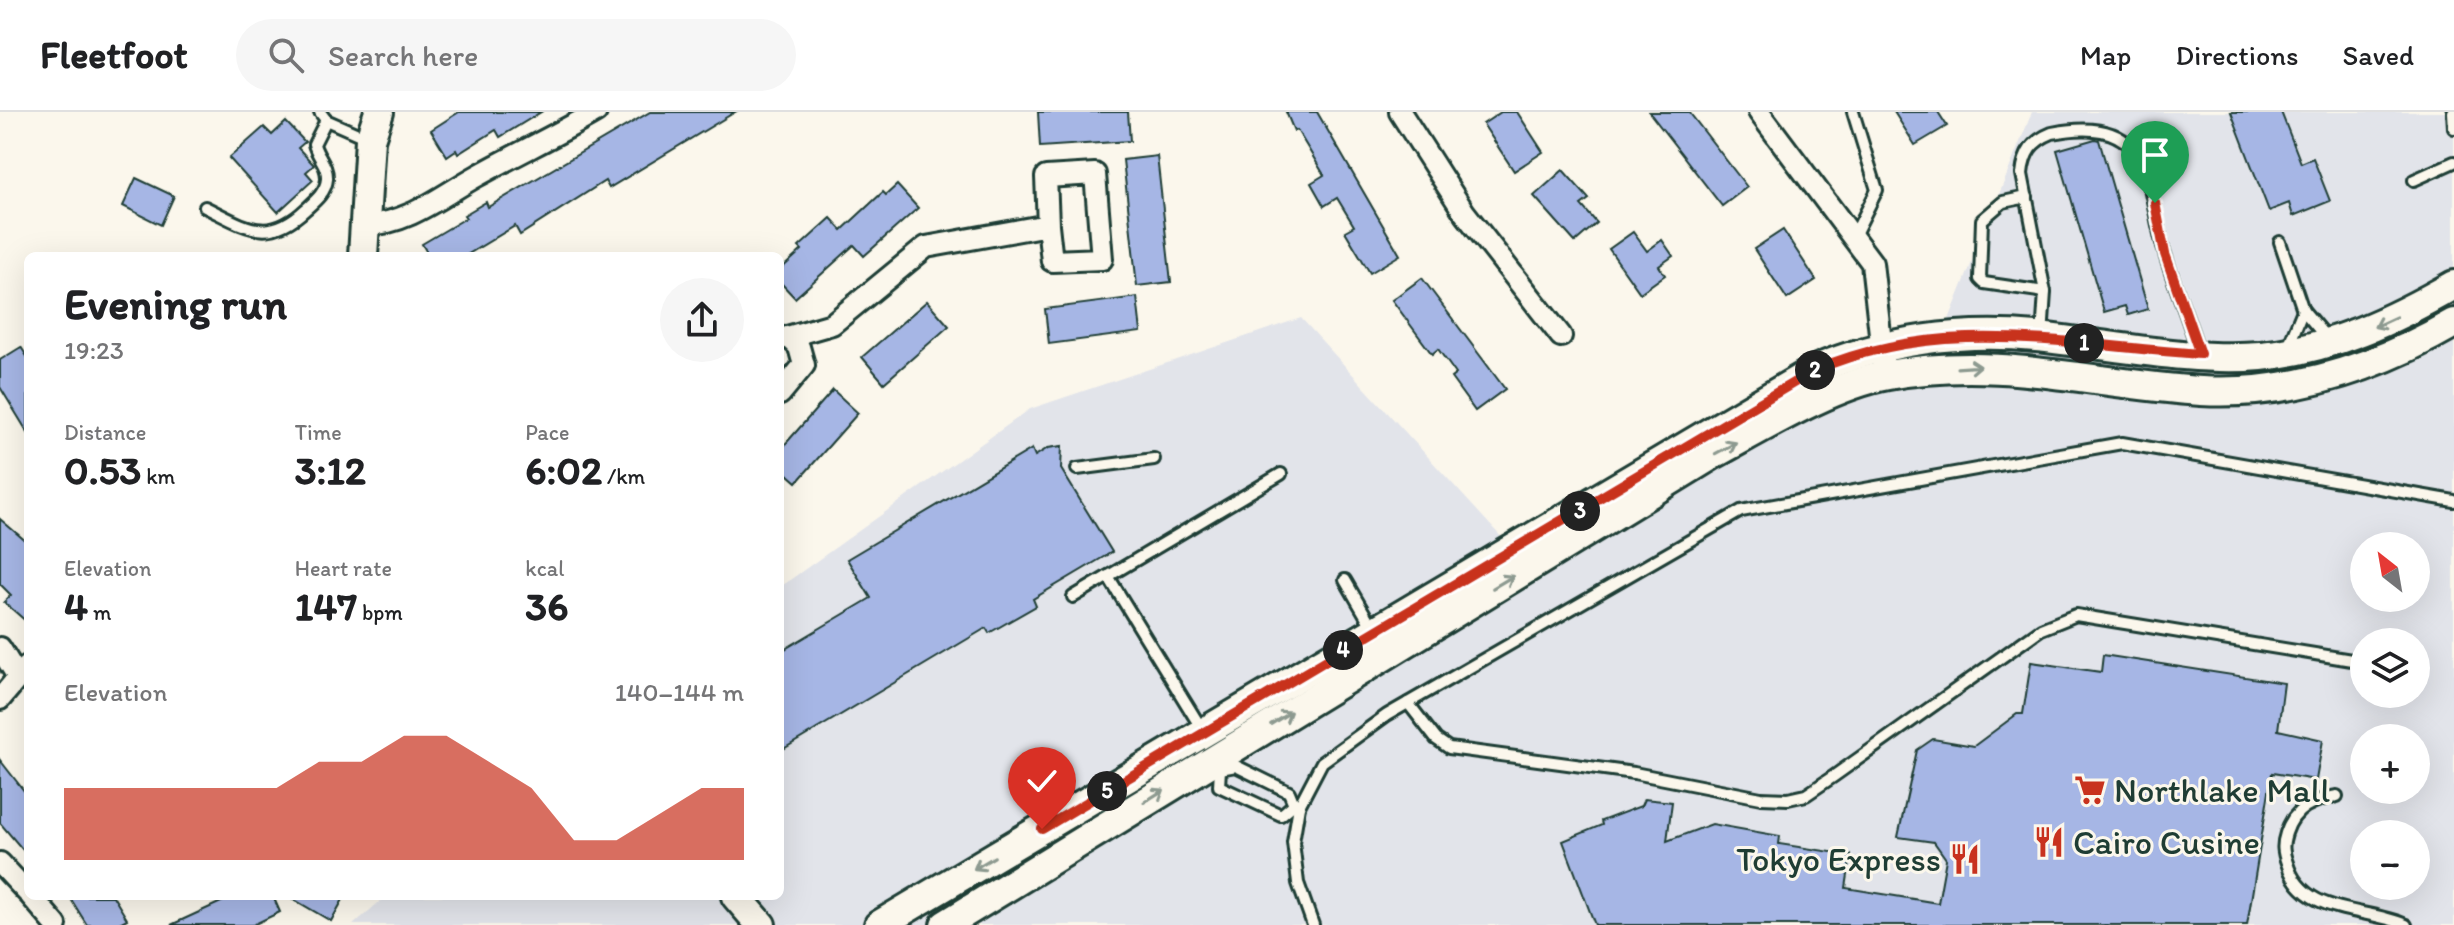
<!DOCTYPE html>
<html lang="en">
<head>
<meta charset="utf-8">
<style>
  body { margin:0; font-family:Itim,sans-serif; background:#f6f6f6; color:#202124; height:100vh; display:flex; flex-direction:column; font-size:30px; white-space:nowrap }
  * { box-sizing:border-box; margin:0 }
  p { font-size:26px; color:#757577 }
  .icon { flex:none; width:44px; height:44px; fill:none; stroke:currentColor; stroke-width:2; stroke-linecap:round; stroke-linejoin:round }
  .map { position:relative; flex:1; overflow:hidden }
  .drawer { position:absolute; left:24px; top:140px; width:760px; height:648px; display:flex; flex-direction:column; background:#fff; border-radius:12px; box-shadow:0 8px 32px #0002 }
  .drawer>* { flex:none }
  .needle { width:52px; rotate:329deg }
  .tools { position:absolute; left:2350px; top:420px; display:grid; gap:16px }
  .tools a { display:grid; place-items:center; width:80px; height:80px; border-radius:50%; background:#fff; box-shadow:0 8px 32px #0002; font-size:40px }
  .pin { position:absolute; display:grid; place-items:center; width:68px; height:68px; color:#fff; margin:-82px -34px; border-radius:50% 50% 50% 0; rotate:-45deg; box-shadow:0 0 8px #0007 }
  .pin .icon { rotate:45deg }
  .km { position:absolute; width:40px; height:40px; margin:-20px; border-radius:50%; background:#222; color:#fff; font-size:22px; line-height:40px; text-align:center }
  .round { display:grid; place-items:center; flex:none; width:84px; height:84px; border-radius:42px; background:#f6f6f6 }
  .overview { display:flex; align-items:center; justify-content:space-between; height:136px; padding:0 40px }
  h1 { font-size:44px; font-weight:700; line-height:60px }
  .metrics { display:grid; grid-template-columns:repeat(3,1fr); gap:12px; height:136px; padding:8px 40px }
  .metrics div { display:grid; align-content:center }
  .metrics b { font-size:40px; font-weight:700 }
  .metrics small { font-size:22px; font-weight:400 }
  .metrics p { font-size:22px }
  .chart { height:224px; padding:16px 40px }
  .chart p { display:flex; justify-content:space-between }
  .chart svg { width:100%; height:144px; margin-top:8px; fill:#c8321e; opacity:.7 }
  header { display:flex; align-items:center; gap:48px; box-sizing:border-box; height:112px; padding:0 40px; background:#fff; border-bottom:2px solid #e0e0e0 }
  header strong { font-size:38px }
  nav { display:flex; gap:44px; margin-inline-start:auto; font-size:28px }
  .search { width:560px; height:72px; background:#f6f6f6; display:flex; align-items:center; gap:20px; box-sizing:border-box; padding:0 28px; border-radius:44px; color:#757577; font-size:30px }
  .map>svg:first-child { display:block }
  .built { fill:#e2e4ea; fill-rule:evenodd }
  .building { fill:#a6b6e5; stroke:#1f3d34; stroke-width:2 }
  .lines { fill:none; stroke-linecap:round; stroke-linejoin:round }
  .lane-casing { stroke:#1f3d34; stroke-width:16 }
  .street-casing { stroke:#1f3d34; stroke-width:26 }
  .secondary-casing { stroke:#1f3d34; stroke-width:34 }
  .lane { stroke:#fbf7ec; stroke-width:10 }
  .street { stroke:#fbf7ec; stroke-width:20 }
  .secondary { stroke:#fbf7ec; stroke-width:28 }
  .oneway { stroke:#8d9a90 }
  .route-casing { stroke:#fff; stroke-width:16 }
  .route { stroke:#c8321e; stroke-width:10 }
  .labels { text-anchor:middle; stroke-width:6; stroke-linejoin:round; paint-order:stroke }
  .poi-label { font-size:34px; fill:#1f3d34; stroke:#fbf7ec; text-anchor:start }
</style>
</head>
<body>
<header>
<strong>Fleetfoot</strong>
<div class="search"><svg class="icon" aria-label="search" viewBox="0 0 24 24"><circle cx="10" cy="10" r="6"/><path d="M15 15l6 6"/></svg>Search here</div>
<nav><a>Map</a><a>Directions</a><a>Saved</a></nav>
</header>
<div class="map">
<svg width="2454" height="813" viewBox="0 0 2454 813">
  <rect width="100%" height="100%" fill="#fbf7ec"/>
  <filter id="ink" filterUnits="userSpaceOnUse"><feTurbulence type="fractalNoise" baseFrequency=".0125" numOctaves="2"/><feDisplacementMap in="SourceGraphic" scale="16" xChannelSelector="R" yChannelSelector="G"/><feConvolveMatrix kernelMatrix="1 2 1 2 8 2 1 2 1" color-interpolation-filters="sRGB"/></filter>
  <g filter="url(#ink)">
    <path class="built" d="M2032,0h422v813h-2101l33,-29h394v-309l250,-178 271,-91 213,233 356,-204 70,-5zM2364,434h52v52h-52zM2364,530h52v52h-52zM2364,626h52v52h-52zM2364,722h52v52h-52z"/>
    <g class="building">
      <polygon points="459,0 541,0 500,25 496,18 458,42 456,38 447,44 431,18"/>
      <polygon points="650,0 735,0 609,76 605,69 520,123 515,114 465,144 429,144 422,132 466,106 464,103 486,90 488,95"/>
      <polygon points="1038,0 1128,0 1130,29 1040,35"/>
      <polygon points="1286,0 1317,0 1400,143 1370,161 1345,119 1354,114 1337,86 1324,94 1311,71 1324,63 1297,18 1294,19"/>
      <polygon points="1501,0 1517,0 1543,40 1514,59 1483,12"/>
      <polygon points="1649,0 1689,0 1747,75 1722,94"/>
      <polygon points="1894,0 1938,0 1947,14 1915,33"/>
      <polygon points="2231,0 2281,0 2301,51 2313,46 2330,89 2293,104 2289,91 2269,99"/>
      <polygon points="286,10 305,30 298,36 314,53 306,60 313,68 278,100 229,46 264,15 272,23"/>
      <polygon points="2095,27 2099,28 2148,197 2128,203 2125,194 2104,200 2057,38"/>
      <polygon points="1157,44 1171,170 1137,174 1123,48"/>
      <polygon points="1563,58 1589,87 1581,93 1597,111 1575,130 1534,84"/>
      <polygon points="136,66 174,84 161,113 123,94"/>
      <polygon points="897,73 918,96 864,144 854,133 795,186 780,170 780,158 802,138 799,135 831,106 842,118 883,80 886,83"/>
      <polygon points="1783,118 1816,168 1787,187 1754,137"/>
      <polygon points="1633,120 1647,139 1662,128 1673,144 1659,154 1665,163 1640,181 1609,137"/>
      <polygon points="1422,166 1505,277 1475,299 1451,266 1456,262 1438,237 1432,242 1392,188"/>
      <polygon points="1137,185 1141,220 1049,232 1045,197"/>
      <polygon points="927,189 949,214 884,271 862,245"/>
      <polygon points="21,235 28,246 28,321 0,275 0,248"/>
      <polygon points="833,278 858,301 797,370 780,355 780,338"/>
      <polygon points="1062,334 1061,357 1112,440 1033,487 1036,494 989,521 986,516 780,639 780,540 871,486 847,447 1032,337 1035,344 1048,336"/>
      <polygon points="0,407 28,431 28,511 4,490 11,483 0,472"/>
      <polygon points="2103,543 2284,571 2278,618 2323,628 2316,668 2272,661 2247,813 1595,813 1563,729 1602,713 1601,709 1641,694 1644,687 1672,690 1667,729 1712,712 1780,724 1779,732 1851,743 1846,776 1938,791 1946,747 1934,730 1898,725 1917,638 1933,627 1974,634 2017,602 2023,602 2031,550 2101,560"/>
      <polygon points="0,648 28,684 28,744 0,711"/>
      <polygon points="69,784 113,784 127,807 116,813 87,813"/>
      <polygon points="234,784 273,784 280,800 253,813 171,813"/>
      <polygon points="288,784 345,784 331,809"/>
    </g>
    <g class="lines">
      <defs>
        <g id="lane">
          <polyline points="320,0 326,8 367,26"/>
          <polyline points="1853,0 1877,78 1853,126"/>
          <polyline points="2453,0 2454,16"/>
          <polyline points="2414,68 2454,50"/>
          <polyline points="2027,85 2003,90 1982,108 1980,167 1984,171 2045,180"/>
          <path d="M205,95c41,20 63,38 101,2 9,-8 20,-17 21,-30 1,-14 -10,-22 -13,-35l12,-24"/>
          <polyline points="2280,130 2303,198 2329,229"/>
          <path d="M2042,225l3,-45 -23,-118c2,-21 10,-33 30,-41 104,-21 93,53 113,121 10,33 24,66 34,99"/>
          <polyline points="2287,237 2303,198"/>
          <polyline points="1077,357 1154,347"/>
          <polyline points="1108,464 1203,619"/>
          <polyline points="1345,468 1374,518"/>
          <polyline points="1073,485 1281,362"/>
          <polyline points="1408,591 1436,627 1449,636 1634,661 1761,686 1788,687 1806,683 1834,664 2041,517 2076,503 2364,550"/>
          <polyline points="1216,649 1220,657 1219,674 1281,703 1294,692"/>
          <polyline points="1220,657 1236,654 1289,680 1294,692 1299,694"/>
          <path d="M2337,684c-24,4 -43,12 -51,37 -4,12 -3,19 1,30 16,54 77,43 119,62"/>
          <polyline points="1313,813 1298,771 1293,730 1299,694 1322,650 1387,603 1741,399 2122,331 2454,389"/>
        </g>
        <g id="street">
          <polyline points="1400,0 1464,100 1561,224"/>
          <polyline points="1759,0 1872,151 1883,248"/>
          <path d="M366,113c42,-1 75,-29 111,-49 39,-22 80,-41 119,-64"/>
          <polyline points="780,227 832,212 926,135 1048,113 1046,65 1095,62 1102,147 1052,149 1048,113"/>
          <polyline points="780,282 804,253 799,235 789,225"/>
          <polyline points="0,536 18,565"/>
          <polyline points="0,587 28,554"/>
          <polyline points="0,751 28,781"/>
          <polyline points="31,784 56,813"/>
        </g>
        <g id="secondary">
          <polyline points="363,144 370,27 379,0"/>
          <polyline points="736,784 761,813"/>
          <path d="M879,813l936,-555c69,-30 146,-40 221,-33 74,7 151,25 225,19 71,-7 132,-36 193,-71"/>
          <path d="M945,813l767,-470c50,-27 120,-70 176,-80 112,-20 204,9 313,16 91,5 175,-23 253,-68"/>
        </g>
      </defs>
      <use href="#lane" class="lane-casing"/>
      <use href="#street" class="street-casing"/>
      <use href="#secondary" class="secondary-casing"/>
      <use href="#lane" class="lane"/>
      <use href="#street" class="street"/>
      <use href="#secondary" class="secondary"/>
    </g>
    <defs><path id="oneway-shaft" d="M-6 0H5M1.5-3L5.5 0L1.5 3" fill="none" stroke-width="1.6" stroke-linecap="round" stroke-linejoin="round" transform="scale(2)"/></defs>
    <g class="oneway">
      <use href="#oneway-shaft" transform="translate(2385 210) rotate(155)"/>
      <use href="#oneway-shaft" transform="translate(1969 255) rotate(-4)"/>
      <use href="#oneway-shaft" transform="translate(1726 336) rotate(-28)"/>
      <use href="#oneway-shaft" transform="translate(1503 470) rotate(-31)"/>
      <use href="#oneway-shaft" transform="translate(1281 606) rotate(-32)"/>
      <use href="#oneway-shaft" transform="translate(1154 684) rotate(-32)"/>
      <use href="#oneway-shaft" transform="translate(984 751) rotate(149)"/>
    </g>
  </g>
  <g class="lines" filter="url(#ink)">
    <defs>
      <path id="route" d="M1042,717l773,-459c128,-55 252,-25 385,-16l-35,-100 -10,-51"/>
    </defs>
    <use href="#route" class="route-casing"/>
    <use href="#route" class="route"/>
  </g>
  <defs>
    <symbol id="supermarket-bare" viewBox="-9 -9 18 18"><path d="M-6-5.5h2.5l.6 2H6L4.5 2H-2.5L-4.4-4H-6ZM-1.5 3.2a1.3 1.3 0 1 0 .1 0ZM3 3.2a1.3 1.3 0 1 0 .1 0Z" fill="#c8321e" stroke="#fbf7ec" stroke-width="2.5" paint-order="stroke"/></symbol>
    <symbol id="restaurant-bare" viewBox="-9 -9 18 18"><path d="M-5-6h1v4h1v-4h1v4h1v-4h1v5L-1.5 .5V6h-2V.5L-5-1ZM5-6V6H3V1.5H1.5Q1.5-4 5-6Z" fill="#c8321e" stroke="#fbf7ec" stroke-width="2.5" paint-order="stroke"/></symbol>
  </defs>
  <g fill-rule="evenodd">
    <use href="#supermarket-bare" x="2068" y="656" width="44" height="44"/>
    <use href="#restaurant-bare" x="2027" y="708" width="44" height="44"/>
    <use href="#restaurant-bare" x="1943" y="725" width="44" height="44"/>
  </g>
  <g class="labels">
    <g class="poi-label">
      <text x="2114" y="690">Northlake Mall</text>
      <text x="2073" y="742">Cairo Cusine</text>
      <text x="1941" y="759" text-anchor="end">Tokyo Express</text>
    </g>
  </g>
</svg>
<div class="tools">
<a><svg class="needle" viewBox="-14 -14 28 28"><path d="M0-13l5 13h-10z" fill="#e53935"/><path d="M0 13l5-13h-10z" fill="#757577"/></svg></a>
<a><svg class="icon" aria-label="layers" viewBox="0 0 24 24"><path d="M12 4l9 5-9 5-9-5zM3 14l9 5 9-5"/></svg></a>
<a>+</a>
<a>−</a>
</div>
<div class="pin" style="left:2155px;top:91px;background:#1e9e55"><svg class="icon" aria-label="arrive" viewBox="0 0 24 24"><path d="M6 21V4h12l-3 4 3 4H6"/></svg></div>
<div class="pin" style="left:1042px;top:717px;background:#d93025"><svg class="icon" aria-label="check" viewBox="0 0 24 24"><path d="M5 12l5 5 9-10"/></svg></div>
<b class="km" style="left:2084px;top:231px">1</b>
<b class="km" style="left:1815px;top:258px">2</b>
<b class="km" style="left:1580px;top:399px">3</b>
<b class="km" style="left:1343px;top:538px">4</b>
<b class="km" style="left:1107px;top:679px">5</b>
<section class="drawer">
<div class="overview"><div><h1>Evening run</h1><p>19:23</p></div><a class="round"><svg class="icon" aria-label="share" viewBox="0 0 24 24"><path d="M12 15V3M7 8l5-5 5 5M5 13v7h14v-7"/></svg></a></div>
<div class="metrics">
<div><p>Distance</p><b>0.53<small> km</small></b></div>
<div><p>Time</p><b>3:12</b></div>
<div><p>Pace</p><b>6:02<small> /km</small></b></div>
</div>
<div class="metrics">
<div><p>Elevation</p><b>4<small> m</small></b></div>
<div><p>Heart rate</p><b>147<small> bpm</small></b></div>
<div><p>kcal</p><b>36</b></div>
</div>
<div class="chart"><p><span>Elevation</span>140–144 m</p>
<svg viewBox="0 0 160 44" preserveAspectRatio="none"><path d="M0 44V22L10 22L20 22L30 22L40 22L50 22L60 14L70 14L80 6L90 6L100 14L110 22L120 38L130 38L140 30L150 22L160 22V44z"/></svg>
</div>
</section>
</div>
</body>
</html>
